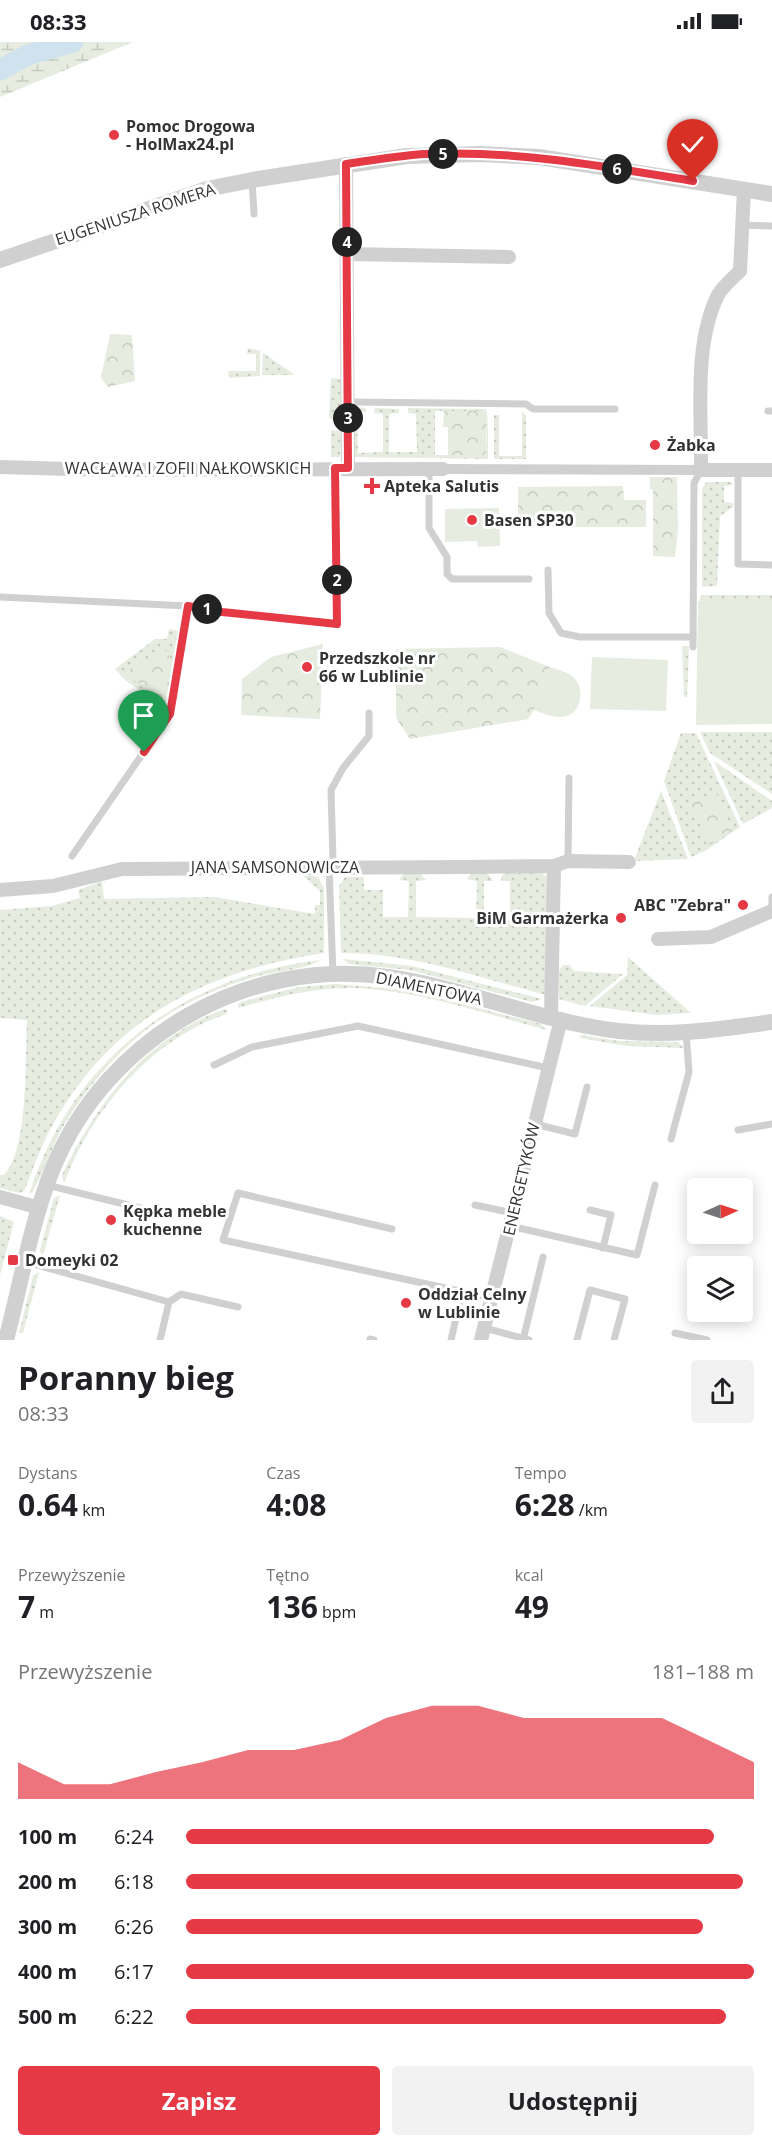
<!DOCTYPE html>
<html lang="pl">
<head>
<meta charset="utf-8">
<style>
  body { margin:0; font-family:"Open Sans",sans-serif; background:#f2f2f2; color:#202124; height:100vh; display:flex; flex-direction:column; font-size:22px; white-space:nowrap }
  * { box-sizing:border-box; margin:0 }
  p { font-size:20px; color:#757577 }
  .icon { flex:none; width:33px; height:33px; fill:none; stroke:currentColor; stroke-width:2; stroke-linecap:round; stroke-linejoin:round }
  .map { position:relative; height:1298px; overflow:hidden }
  .drawer { display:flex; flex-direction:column; background:#fff; flex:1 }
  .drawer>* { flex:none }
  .needle { width:39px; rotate:87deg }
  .fabs { position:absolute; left:687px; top:1136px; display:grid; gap:12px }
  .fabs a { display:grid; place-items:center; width:66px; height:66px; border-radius:6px; background:#fff; box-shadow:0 3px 15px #0003; font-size:30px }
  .pin { position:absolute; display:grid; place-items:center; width:51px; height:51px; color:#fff; margin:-62px -26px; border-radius:50% 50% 50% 0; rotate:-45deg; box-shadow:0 0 6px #0007 }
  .pin .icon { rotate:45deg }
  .km { position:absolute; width:30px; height:30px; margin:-15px; border-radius:50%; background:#222; color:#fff; font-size:16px; line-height:30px; text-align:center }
  .round { display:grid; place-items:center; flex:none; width:63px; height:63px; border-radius:6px; background:#f2f2f2 }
  .head { display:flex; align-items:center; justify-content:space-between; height:102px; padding:0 18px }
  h1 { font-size:33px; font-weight:700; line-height:45px }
  .stats { display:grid; grid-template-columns:repeat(3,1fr); gap:9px; height:102px; padding:6px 18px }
  .stats div { display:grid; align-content:center }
  .stats b { font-size:30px; font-weight:700 }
  .stats small { font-size:16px; font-weight:400 }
  .stats p { font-size:16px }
  .chart { height:168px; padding:12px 18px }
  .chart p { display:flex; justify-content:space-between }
  .chart svg { width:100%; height:108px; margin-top:6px; fill:#e63946; opacity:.7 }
  .button { display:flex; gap:12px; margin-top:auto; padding:12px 18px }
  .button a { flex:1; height:69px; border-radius:6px; background:#e63946; color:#fff; font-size:24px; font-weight:700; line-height:69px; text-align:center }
  .button a+a { background:#f2f2f2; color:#202124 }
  ul { padding:0 18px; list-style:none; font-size:20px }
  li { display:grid; grid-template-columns:96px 72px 1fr; align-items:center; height:45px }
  li i { height:15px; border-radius:8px; background:#e63946 }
  .status { display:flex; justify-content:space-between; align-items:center; height:42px; padding:0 30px; background:#fff; direction:ltr }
  .status svg { height:16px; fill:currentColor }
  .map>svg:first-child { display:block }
  .grass { fill:url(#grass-dots) }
  .forest { fill:url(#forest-crowns) }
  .wetland { fill:url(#wetland-marsh) }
  .pitch { fill:#e6ecdf }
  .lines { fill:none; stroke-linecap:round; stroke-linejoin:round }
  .river { stroke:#cfe2ee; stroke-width:21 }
  .service { stroke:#d0d0d0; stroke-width:7 }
  .pedestrian { stroke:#d0d0d0; stroke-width:10 }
  .minor { stroke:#d0d0d0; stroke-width:14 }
  .tertiary { stroke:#d0d0d0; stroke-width:16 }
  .route-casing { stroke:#fff; stroke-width:12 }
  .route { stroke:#e63946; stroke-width:8 }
  .poi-dot { fill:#e63946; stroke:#fff; stroke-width:2 }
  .labels { text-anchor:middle; stroke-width:6; stroke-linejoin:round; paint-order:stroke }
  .poi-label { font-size:16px; font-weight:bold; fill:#333; stroke:#fff; text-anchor:start }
  .street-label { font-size:16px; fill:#333; stroke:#fff }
</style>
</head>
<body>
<div class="status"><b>08:33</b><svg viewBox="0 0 49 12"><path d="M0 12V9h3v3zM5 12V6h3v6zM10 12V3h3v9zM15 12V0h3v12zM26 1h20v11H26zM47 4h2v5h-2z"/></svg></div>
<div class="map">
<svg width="772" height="1298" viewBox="0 0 772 1298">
  <defs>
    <pattern id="grass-dots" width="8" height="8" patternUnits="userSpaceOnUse" patternTransform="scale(1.5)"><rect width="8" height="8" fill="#e6ecdf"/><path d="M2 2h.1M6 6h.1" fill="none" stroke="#c6cbc0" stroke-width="1.8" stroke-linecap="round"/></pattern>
    <pattern id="forest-crowns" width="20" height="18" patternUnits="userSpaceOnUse" patternTransform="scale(1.5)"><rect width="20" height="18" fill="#e6ecdf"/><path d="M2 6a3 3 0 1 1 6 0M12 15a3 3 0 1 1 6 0" fill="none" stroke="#c6cbc0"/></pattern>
    <pattern id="wetland-marsh" width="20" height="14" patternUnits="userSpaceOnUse" patternTransform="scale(1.5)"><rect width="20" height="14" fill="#e6ecdf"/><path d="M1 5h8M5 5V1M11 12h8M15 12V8" fill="none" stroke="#c6cbc0"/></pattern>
  </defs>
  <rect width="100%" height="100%" fill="#fff"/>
  <g class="grass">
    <polygon points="248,306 260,309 260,334 229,336 228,329 256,329 256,312 247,312"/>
    <polygon points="263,311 295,333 262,333"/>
    <polygon points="331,336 342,337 341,378 332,378 329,375"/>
    <polygon points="357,365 365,366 367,369 357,372 358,411 383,410 383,372 374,371 375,366 399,367 399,371 389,372 389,410 417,410 416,372 408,371 408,366 486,367 486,369 435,369 435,413 486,413 488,369 488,417 353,415 354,367"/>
    <polygon points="522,369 526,374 526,417 494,417 494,373 499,373 499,414 522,414"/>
    <polygon points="331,388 342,389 340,415 331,415"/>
    <polygon points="706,440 731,440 733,443 724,444 724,460 733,461 733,465 720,474 717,544 702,545 702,447"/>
    <polygon points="701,553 772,553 772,559 711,559 698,565"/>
    <polygon points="169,587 184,590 170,669 125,638 115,627 155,597 167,597"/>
    <polygon points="682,604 689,604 687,655 684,655"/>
    <polygon points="700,690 772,690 772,752 710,711"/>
    <polygon points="681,691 696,691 740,785 705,809 691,815 664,739"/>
    <polygon points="714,719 772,759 772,766 743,782"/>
    <polygon points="661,749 688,817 636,819 635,816"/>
    <path d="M540,830l7,5 3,7 -4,111c-66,-17 -136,-43 -205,-42l-2,-67 6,-9h19v13h19v27h25l1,-36 -10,-1 5,-7h16l6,7 -10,1v36l60,1 1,-37 -10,-2 4,-6h16l6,8h-9v36l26,1v-37h-9l1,-5 4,-3z"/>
    <path d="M300,831l18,4 6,11v65c-119,18 -213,65 -273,175 -11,20 -18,42 -27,63l-5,2 -19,-5v-13h4c25,-25 21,-119 23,-155l-27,-2v-108l52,-4 28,-8 -2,-8 24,-9 2,18 110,-2 101,17v-9h5v-14z"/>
    <polygon points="628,915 691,971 657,973 590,964 627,933"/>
    <polygon points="343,917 412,924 542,957 532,960 410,928 349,922"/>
    <path d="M320,918c-10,9 -50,12 -66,17 -38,11 -75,28 -107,52 -35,28 -63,62 -86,101 -7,12 -24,60 -32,65 43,-136 152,-218 291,-235z"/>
    <polygon points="563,923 570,923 574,929 623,932 585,964 559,957 559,929"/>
    <path d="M336,942l71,6 134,34 6,6c-61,-16 -130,-40 -192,-42 -41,-1 -79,9 -117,20l1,-5 5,-2 55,-14z"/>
    <path d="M224,967l4,2 -2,3c-75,26 -134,95 -161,168l-2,-1 -1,-6c36,-74 83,-136 162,-166z"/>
    <polygon points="581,993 619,999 678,1000 684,1006 627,1004 580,996"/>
    <polygon points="60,1153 42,1217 40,1208 54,1156"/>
    <polygon points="0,1174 14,1180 0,1233"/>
    <polygon points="39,1230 23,1291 19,1291 33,1234"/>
  </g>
  <g class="forest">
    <polygon points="110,292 132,293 135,339 108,345 101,336"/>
    <polygon points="444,369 487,369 486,413 448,413 448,385 443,385"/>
    <polygon points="650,435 677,435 678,488 675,515 653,514 653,448 650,447"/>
    <polygon points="623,444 624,458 646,458 646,485 518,485 518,445"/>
    <polygon points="323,602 320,677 241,673 242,637 271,615"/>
    <polygon points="500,605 550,625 534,668 528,677 410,697 396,676 396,607"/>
    <path d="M161,606c19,9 8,39 6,57l-43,-32z"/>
    <polygon points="716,750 732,790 710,803 690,762"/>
  </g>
  <polygon class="wetland" points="0,0 133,0 0,55"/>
  <g class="pitch">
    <polygon points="499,466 500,504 478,505 477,499 445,500 445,467"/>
    <polygon points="698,559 772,559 772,682 696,683"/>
    <polygon points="592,615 668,618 666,669 590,667"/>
    <path d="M550,625c8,3 19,5 25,12 10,11 6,32 -8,37 -11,3 -22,-2 -33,-6z"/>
  </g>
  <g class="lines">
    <polyline class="river" points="0,28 28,13 73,0"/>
    <g class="service">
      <polyline points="252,138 254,172"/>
      <polyline points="741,183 772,184"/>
      <polyline points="348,360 526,362 533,367 615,367"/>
      <polyline points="768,369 772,369"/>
      <polyline points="429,427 429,486 447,515 447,532 452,537 529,537"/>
      <polyline points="738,428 738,522 772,523"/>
      <polyline points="548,528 549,571 561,591 580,595 693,595"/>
      <polyline points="0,555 188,564 221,570 337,582 335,426"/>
      <polyline points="693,605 694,441 701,428"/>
      <polyline points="72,814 170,672 188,564"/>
      <polyline points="568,819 569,736"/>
      <polyline points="772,855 772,867"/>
      <polyline points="333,932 329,825 333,818 331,748 343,726 369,694 369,671"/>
      <polyline points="214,1023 252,1005 358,984 548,1026"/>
      <polyline points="535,1082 575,1092 587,1045"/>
      <polyline points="738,1088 772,1082"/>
      <polyline points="671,1097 689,1030 686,991"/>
      <polyline points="47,1143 148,1168"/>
      <polyline points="475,1163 513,1171"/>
      <polyline points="590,1168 611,1173 603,1206"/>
      <polyline points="510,1184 637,1213 655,1143"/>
      <polyline points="392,1187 238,1151 223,1198 492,1256"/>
      <polyline points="26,1220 169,1260 160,1298"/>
      <polyline points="169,1260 181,1252 238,1265"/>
      <polyline points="485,1286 529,1298"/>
      <polyline points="675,1291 707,1298"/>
      <polyline points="370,1297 374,1298"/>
      <polyline points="451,1298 462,1250"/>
      <polyline points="523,1298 543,1215"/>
      <polyline points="577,1298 590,1248 625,1257 614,1298"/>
    </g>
    <polyline class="pedestrian" points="443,427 701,428"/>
    <g class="minor">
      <polyline points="346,122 348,426"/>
      <path d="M744,148l-4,81c-7,7 -17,15 -22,24 -25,50 -16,121 -17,175h71"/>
      <polyline points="347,212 509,215"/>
      <polyline points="0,425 104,428 443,427"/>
      <polyline points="0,848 53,844 122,827 464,825 554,824 568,819 629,820"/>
      <polyline points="658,897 711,895 772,869"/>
      <polyline points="551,974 554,824"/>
      <polyline points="0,1155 40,1166"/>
      <polyline points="481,1298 561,977"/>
    </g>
    <g class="tertiary">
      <polyline points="0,218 207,147 252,138 407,114 479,112 539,115 772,152"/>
      <path d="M6,1298c15,-57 25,-118 47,-172 54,-131 195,-212 335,-191 78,11 153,45 231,54 52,6 102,-2 153,-9"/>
    </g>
  </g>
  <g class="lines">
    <defs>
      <path id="route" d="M144,710l26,-38 18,-108 34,6 115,12 -2,-156h13l-2,-304c26,-4 51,-8 78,-10 91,-4 179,12 269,27"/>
    </defs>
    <use href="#route" class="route-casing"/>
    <use href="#route" class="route"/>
  </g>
  <g class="poi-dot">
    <circle cx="114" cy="93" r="6"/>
    <circle cx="655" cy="403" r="6"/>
    <path d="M369 435h6v6h6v6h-6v6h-6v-6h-6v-6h6z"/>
    <circle cx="472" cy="478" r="6"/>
    <circle cx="307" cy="625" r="6"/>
    <circle cx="743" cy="863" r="6"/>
    <circle cx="621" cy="876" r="6"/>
    <circle cx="111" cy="1178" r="6"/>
    <rect x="7" y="1212" width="12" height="12" rx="3"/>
    <circle cx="406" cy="1261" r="6"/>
  </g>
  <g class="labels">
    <g class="poi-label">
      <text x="126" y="90">Pomoc Drogowa<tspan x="126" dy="18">- HolMax24.pl</tspan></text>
      <text x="667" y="409">Żabka</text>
      <text x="384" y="450">Apteka Salutis</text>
      <text x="484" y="484">Basen SP30</text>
      <text x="319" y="622">Przedszkole nr<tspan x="319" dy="18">66 w Lublinie</tspan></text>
      <text x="731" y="869" text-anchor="end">ABC "Zebra"</text>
      <text x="609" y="882" text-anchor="end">BiM Garmażerka</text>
      <text x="123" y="1175">Kępka meble<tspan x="123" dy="18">kuchenne</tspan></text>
      <text x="25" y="1224">Domeyki 02</text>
      <text x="418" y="1258">Oddział Celny<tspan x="418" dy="18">w Lublinie</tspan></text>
    </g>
    <g class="street-label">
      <text transform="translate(135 172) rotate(-18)" y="6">EUGENIUSZA ROMERA</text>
      <text x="188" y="432">WACŁAWA I ZOFII NAŁKOWSKICH</text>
      <text x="275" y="831">JANA SAMSONOWICZA</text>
      <text transform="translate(429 946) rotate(12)" y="6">DIAMENTOWA</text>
      <text transform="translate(521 1137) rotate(-77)" y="6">ENERGETYKÓW</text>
    </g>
  </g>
</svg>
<div class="fabs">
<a><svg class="needle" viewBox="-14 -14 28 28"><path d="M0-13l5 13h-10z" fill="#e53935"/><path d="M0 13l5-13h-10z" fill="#757577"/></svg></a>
<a><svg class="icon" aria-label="layers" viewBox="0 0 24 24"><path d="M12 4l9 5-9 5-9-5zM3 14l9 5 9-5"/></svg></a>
</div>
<div class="pin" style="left:144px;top:710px;background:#1e9e55"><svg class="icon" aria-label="arrive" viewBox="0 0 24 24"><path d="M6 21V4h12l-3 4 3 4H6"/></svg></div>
<div class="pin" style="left:693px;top:139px;background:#d93025"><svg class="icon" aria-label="check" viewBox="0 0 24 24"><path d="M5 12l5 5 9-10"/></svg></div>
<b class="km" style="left:207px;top:567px">1</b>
<b class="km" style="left:337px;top:538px">2</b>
<b class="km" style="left:348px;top:376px">3</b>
<b class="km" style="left:347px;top:200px">4</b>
<b class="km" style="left:443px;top:112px">5</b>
<b class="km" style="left:617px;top:127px">6</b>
</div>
<section class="drawer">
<div class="head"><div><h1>Poranny bieg</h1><p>08:33</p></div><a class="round"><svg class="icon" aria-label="share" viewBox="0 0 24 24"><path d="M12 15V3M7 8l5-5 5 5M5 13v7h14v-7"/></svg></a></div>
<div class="stats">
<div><p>Dystans</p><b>0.64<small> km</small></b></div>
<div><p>Czas</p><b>4:08</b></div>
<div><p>Tempo</p><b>6:28<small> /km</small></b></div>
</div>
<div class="stats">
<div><p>Przewyższenie</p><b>7<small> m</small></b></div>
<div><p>Tętno</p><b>136<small> bpm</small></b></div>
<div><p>kcal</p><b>49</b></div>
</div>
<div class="chart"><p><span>Przewyższenie</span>181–188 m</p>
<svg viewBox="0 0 160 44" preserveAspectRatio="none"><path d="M0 44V29L10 38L20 38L30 33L40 29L50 24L60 24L70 20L80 11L90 6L100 6L110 11L120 11L130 11L140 11L150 20L160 29V44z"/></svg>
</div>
<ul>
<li><b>100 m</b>6:24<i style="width:93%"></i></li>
<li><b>200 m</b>6:18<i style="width:98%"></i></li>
<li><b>300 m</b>6:26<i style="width:91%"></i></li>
<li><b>400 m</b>6:17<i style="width:100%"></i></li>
<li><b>500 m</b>6:22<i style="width:95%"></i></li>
</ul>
<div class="button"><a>Zapisz</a><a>Udostępnij</a></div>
</section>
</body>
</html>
